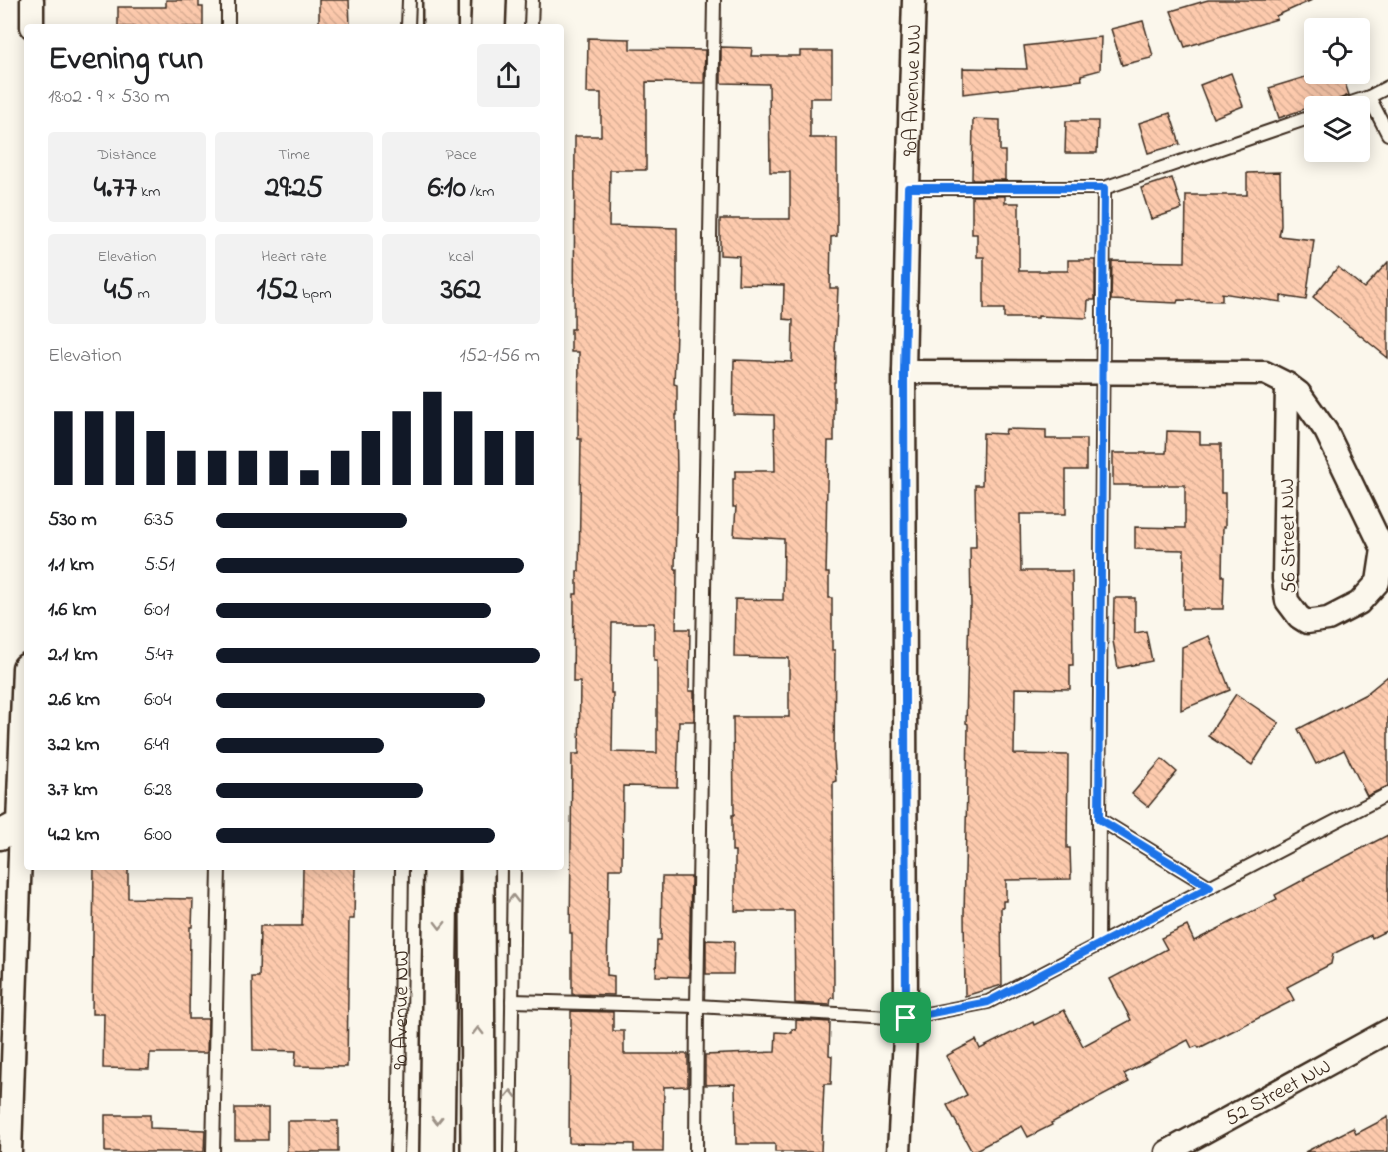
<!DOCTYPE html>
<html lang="en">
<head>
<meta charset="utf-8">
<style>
  body { margin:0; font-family:"Indie Flower",sans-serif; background:#f2f2f2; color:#202124; height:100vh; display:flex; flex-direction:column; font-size:22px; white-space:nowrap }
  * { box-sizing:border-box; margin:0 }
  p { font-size:20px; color:#757577 }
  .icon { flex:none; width:33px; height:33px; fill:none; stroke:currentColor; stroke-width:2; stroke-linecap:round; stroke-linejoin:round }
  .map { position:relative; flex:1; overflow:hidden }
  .sheet { position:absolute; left:24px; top:24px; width:540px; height:846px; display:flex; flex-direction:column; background:#fff; border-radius:6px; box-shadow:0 3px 15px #0003 }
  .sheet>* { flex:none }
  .tools { position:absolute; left:1304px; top:18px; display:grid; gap:12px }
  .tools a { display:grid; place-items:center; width:66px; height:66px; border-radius:6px; background:#fff; box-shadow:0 3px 15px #0003; font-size:30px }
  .pin { position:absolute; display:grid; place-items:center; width:51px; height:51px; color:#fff; margin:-26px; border-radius:12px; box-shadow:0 3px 9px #0006 }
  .round { display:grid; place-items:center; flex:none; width:63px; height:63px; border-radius:6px; background:#f2f2f2 }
  .headline { display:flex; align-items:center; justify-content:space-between; height:102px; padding:0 24px }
  h1 { font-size:33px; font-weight:800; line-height:45px }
  .stats { display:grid; grid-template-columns:repeat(3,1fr); gap:9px; height:102px; padding:6px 24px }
  .stats div { display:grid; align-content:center; border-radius:6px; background:#f2f2f2; text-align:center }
  .stats b { font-size:30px; font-weight:800 }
  .stats small { font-size:16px; font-weight:400 }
  .stats p { font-size:16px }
  .chart { height:168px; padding:12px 24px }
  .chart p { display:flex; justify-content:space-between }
  .chart svg { width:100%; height:108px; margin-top:6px; stroke:#111827; stroke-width:6 }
  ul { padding:0 24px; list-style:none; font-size:20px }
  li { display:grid; grid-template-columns:96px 72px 1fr; align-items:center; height:45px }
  li i { height:15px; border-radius:8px; background:#111827 }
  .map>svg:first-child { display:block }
  .building { fill:url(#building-back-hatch); stroke:#3b2a1e; stroke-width:1.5; fill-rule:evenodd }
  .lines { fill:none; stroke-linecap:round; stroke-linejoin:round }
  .service-casing { stroke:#3b2a1e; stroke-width:16 }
  .minor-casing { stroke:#3b2a1e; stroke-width:27 }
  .tertiary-casing { stroke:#3b2a1e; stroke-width:33 }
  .secondary-casing { stroke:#3b2a1e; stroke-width:38 }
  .service { stroke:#fbf7ec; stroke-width:12 }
  .minor { stroke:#fbf7ec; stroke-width:22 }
  .tertiary { stroke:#fbf7ec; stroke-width:28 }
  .secondary { stroke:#fbf7ec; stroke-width:33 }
  .oneway { stroke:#9b9085 }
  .route-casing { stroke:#fff; stroke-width:12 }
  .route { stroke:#1a73e8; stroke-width:8 }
  .labels { text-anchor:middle; stroke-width:5; stroke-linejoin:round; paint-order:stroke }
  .street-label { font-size:21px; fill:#3b2a1e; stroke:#fbf7ec }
</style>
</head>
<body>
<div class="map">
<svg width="1388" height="1152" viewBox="0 0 1388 1152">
  <defs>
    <pattern id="building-back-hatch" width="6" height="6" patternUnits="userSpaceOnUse" patternTransform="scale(1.5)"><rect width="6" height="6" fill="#fdcaad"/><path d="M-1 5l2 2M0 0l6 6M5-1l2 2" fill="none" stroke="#daae94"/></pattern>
  </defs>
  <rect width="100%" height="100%" fill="#fbf7ec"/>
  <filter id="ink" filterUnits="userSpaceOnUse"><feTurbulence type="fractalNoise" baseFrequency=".0167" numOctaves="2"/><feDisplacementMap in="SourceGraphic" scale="12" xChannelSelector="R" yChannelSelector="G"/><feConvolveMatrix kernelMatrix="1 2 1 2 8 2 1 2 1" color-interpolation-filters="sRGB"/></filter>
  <g filter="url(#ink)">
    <g class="building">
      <polygon points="166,0 199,0 199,7 203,7 203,27 118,27 118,7 166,7"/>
      <polygon points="319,0 349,0 350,27 319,27"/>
      <polygon points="1208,0 1312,0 1276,16 1277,19 1185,47 1171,11"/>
      <polygon points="1143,21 1153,56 1151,57 1151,58 1122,65 1111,29"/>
      <polygon points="1101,37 1100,70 1081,75 1082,80 963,94 963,68 1027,69 1024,46"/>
      <path d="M588,38l42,1v10l75,1 -1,33 -58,-1v88h-36l-1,56 68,2v79l-3,77 3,1v30h-1l1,60 -2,94h2l-1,60h14l-1,62h5v30h-15l-2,66 -54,-1 -1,83h-13l-2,106 7,1v19l-42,-1v-61h-2l2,-179h7l1,-72h-7l1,-88h3v-23h2l2,-132h-3l1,-87h-8v-23h3l1,-193h26v-43h-14zM612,623h42v37h3v93l-45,-1 1,-59h-2z"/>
      <polygon points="721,47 752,48 751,56 800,56 800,51 832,51 832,98 810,98 810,138 837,138 837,236 831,237 830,288 838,288 835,352 836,352 835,382 834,382 834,441 828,441 826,532 827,533 826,573 829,573 829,598 832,598 832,650 835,650 834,756 836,781 833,782 834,998 831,998 830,1005 795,1003 794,911 735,911 735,851 732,851 732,815 734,815 733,717 789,717 789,658 734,657 735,599 783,600 784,539 734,536 736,507 733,507 733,479 735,479 735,471 775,471 774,415 733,414 734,360 792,362 793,320 783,319 784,285 738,284 739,256 720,255 720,219 790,219 790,172 770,172 769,84 721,83"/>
      <polygon points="1231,73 1243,106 1213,118 1200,85"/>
      <polygon points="1315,74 1342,74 1349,95 1322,106 1313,106 1279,118 1269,88"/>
      <polygon points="1170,113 1180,144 1148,153 1139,123"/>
      <polygon points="973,119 1000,120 1000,151 1005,151 1005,180 972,180"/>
      <polygon points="1066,121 1098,121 1097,153 1065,153"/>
      <polygon points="1280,172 1281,226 1279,236 1314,240 1306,300 1281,296 1281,302 1222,293 1222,301 1178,300 1177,303 1111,300 1112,261 1185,262 1186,195 1247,195 1247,173"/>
      <polygon points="1172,178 1182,209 1151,219 1141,188"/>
      <polygon points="972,196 1005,196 1005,203 1019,203 1019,271 1068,271 1068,260 1095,260 1095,300 1088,300 1087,318 1038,316 1038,318 1004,318 1004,309 984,309 984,257 977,257 977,234 972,234"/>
      <polygon points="1388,262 1388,358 1313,297 1338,267 1364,288"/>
      <polygon points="1006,429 1046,430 1046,439 1086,439 1086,470 1066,470 1066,514 1020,514 1021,571 1072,571 1073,665 1070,665 1070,689 1015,688 1014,754 1068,755 1067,848 1070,848 1071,879 1006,880 1006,901 1003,901 1003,907 1001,907 1002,985 965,996 964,914 967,785 968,724 966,723 969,607 971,607 970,547 976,547 975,485 982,485 983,433 1005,434"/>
      <polygon points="1167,431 1200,432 1200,444 1221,444 1221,493 1225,493 1225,527 1223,527 1222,576 1224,576 1223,609 1183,609 1184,550 1135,549 1135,527 1185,528 1185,485 1113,485 1113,453 1166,453"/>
      <polygon points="1114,598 1135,598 1135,633 1146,631 1152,661 1118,668 1113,641"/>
      <polygon points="1209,636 1230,690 1181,710 1182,647"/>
      <polygon points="1388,676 1388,786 1367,796 1344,750 1316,764 1298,729 1366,694"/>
      <polygon points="1236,694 1279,723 1252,765 1208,736"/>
      <polygon points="1162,759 1177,772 1148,807 1132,794"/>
      <polygon points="1388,835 1388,930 1372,938 1371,935 1333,954 1331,964 1287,987 1294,1000 1199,1048 1197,1046 1192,1048 1188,1040 1124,1074 1129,1082 1051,1123 1052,1125 1028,1137 1022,1126 972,1152 947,1105 967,1095 946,1056 976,1040 980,1049 1033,1022 1034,1025 1064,1010 1083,1046 1131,1020 1110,979 1167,949 1161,938 1187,926 1194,941 1277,899 1275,895 1305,879 1304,878"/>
      <polygon points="94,867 128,867 128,898 193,899 192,927 190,927 189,1019 208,1019 207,1053 150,1053 149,1069 103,1068 104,1014 92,1014"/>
      <polygon points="303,867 355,867 354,919 349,919 347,1067 295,1066 296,1051 253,1050 252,977 259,977 260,926 302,926"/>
      <polygon points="662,877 691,877 689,977 656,976 657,940 661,940"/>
      <polygon points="706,940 734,941 733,974 706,974"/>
      <polygon points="571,1011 613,1012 613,1031 624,1031 624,1054 688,1054 688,1086 664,1087 663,1152 634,1152 634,1144 569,1143 570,1030 571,1030"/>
      <polygon points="796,1020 830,1022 829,1055 832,1056 831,1084 824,1084 821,1152 775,1152 775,1144 736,1144 735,1084 705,1085 705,1055 775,1052 776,1032 792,1033 792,1029 796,1030"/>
      <rect x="235" y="1108" width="33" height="32"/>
      <polygon points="105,1115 150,1115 150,1128 205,1130 204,1152 105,1152"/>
      <polygon points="1388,1117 1388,1152 1305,1152 1353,1128 1356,1134"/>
      <rect x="287" y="1121" width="51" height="31"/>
    </g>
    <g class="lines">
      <defs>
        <g id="service">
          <polyline points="228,27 228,0"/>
          <polyline points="408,27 409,0"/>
          <polyline points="531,27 532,0"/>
          <polyline points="1388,87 1369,97 1388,134"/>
          <polyline points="1342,106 1369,97"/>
          <polyline points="908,188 1104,188"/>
          <polyline points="1099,819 1210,887"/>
          <polyline points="1098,945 1104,188 1314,116"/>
          <polyline points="512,1001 697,1006 906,1018 988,1002 1388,794"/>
          <polyline points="213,1152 219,867"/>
          <path id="s1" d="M397,1152l2,-49 3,-236"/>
          <polyline points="510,1152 514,867"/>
          <polyline points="696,1152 697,1006 714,0"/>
        </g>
        <g id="minor">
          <polyline points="32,27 32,0"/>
          <polyline points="904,372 1265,373 1287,384 1299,393 1326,431 1383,549 1378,582 1359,603 1328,619 1307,622 1299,617 1287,601 1284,579 1287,384"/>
          <polyline points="10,1152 21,824"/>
          <path id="s2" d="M899,1152l7,-134 -2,-646 4,-184 6,-188"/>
          <path id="s3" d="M1167,1152l221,-121"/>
        </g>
        <polyline id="tertiary" points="0,835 21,824 27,668"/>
        <g id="secondary">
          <polyline points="440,0 440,27"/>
          <polyline points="488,27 489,0"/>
          <polyline points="477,867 478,1152"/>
          <polyline points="437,1152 441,867"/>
        </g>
      </defs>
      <use href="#service" class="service-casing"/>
      <use href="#minor" class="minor-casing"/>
      <use href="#tertiary" class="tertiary-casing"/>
      <use href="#secondary" class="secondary-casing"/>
      <use href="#service" class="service"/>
      <use href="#minor" class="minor"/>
      <use href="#tertiary" class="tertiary"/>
      <use href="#secondary" class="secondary"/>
    </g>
    <defs><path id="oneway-chevron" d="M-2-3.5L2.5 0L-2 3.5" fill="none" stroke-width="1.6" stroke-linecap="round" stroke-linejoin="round" transform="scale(1.5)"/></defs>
    <g class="oneway">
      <use href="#oneway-chevron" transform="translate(513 899) rotate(-89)"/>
      <use href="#oneway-chevron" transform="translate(440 925) rotate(91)"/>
      <use href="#oneway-chevron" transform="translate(478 1031) rotate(-90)"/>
      <use href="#oneway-chevron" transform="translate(511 1094) rotate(-89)"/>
      <use href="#oneway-chevron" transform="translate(437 1120) rotate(91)"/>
    </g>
  </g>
  <g class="lines" filter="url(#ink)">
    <defs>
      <polygon id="route" points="908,188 1104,188 1099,819 1210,887 988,1002 906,1018 904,372"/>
    </defs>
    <use href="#route" class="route-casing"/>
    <use href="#route" class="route"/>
  </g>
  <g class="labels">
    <g class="street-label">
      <text dy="7" stroke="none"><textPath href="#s2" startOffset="1062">90A Avenue NW</textPath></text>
      <text transform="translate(1287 536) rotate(-91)" y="7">56 Street NW</text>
      <text dy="7" stroke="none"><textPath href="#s1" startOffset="142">90 Avenue NW</textPath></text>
      <text dy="7" stroke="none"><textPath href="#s3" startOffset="126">52 Street NW</textPath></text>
    </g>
  </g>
</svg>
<div class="tools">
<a><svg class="icon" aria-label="locate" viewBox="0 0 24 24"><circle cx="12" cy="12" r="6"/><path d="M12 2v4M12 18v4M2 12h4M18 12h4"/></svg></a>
<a><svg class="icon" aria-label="layers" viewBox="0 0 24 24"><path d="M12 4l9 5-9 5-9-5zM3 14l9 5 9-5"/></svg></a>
</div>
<div class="pin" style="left:906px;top:1018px;background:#1e9e55"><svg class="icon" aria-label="arrive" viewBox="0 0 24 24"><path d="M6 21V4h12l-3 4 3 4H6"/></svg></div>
<section class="sheet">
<div class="headline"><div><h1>Evening run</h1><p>18:02 · 9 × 530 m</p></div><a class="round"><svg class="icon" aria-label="share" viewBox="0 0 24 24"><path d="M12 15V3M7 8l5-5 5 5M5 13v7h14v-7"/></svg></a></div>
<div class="stats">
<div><p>Distance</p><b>4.77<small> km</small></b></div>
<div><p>Time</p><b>29:25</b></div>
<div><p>Pace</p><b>6:10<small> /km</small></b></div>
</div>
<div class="stats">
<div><p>Elevation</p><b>45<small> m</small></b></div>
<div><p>Heart rate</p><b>152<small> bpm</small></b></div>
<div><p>kcal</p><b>362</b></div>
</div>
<div class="chart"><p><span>Elevation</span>152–156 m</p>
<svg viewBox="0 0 160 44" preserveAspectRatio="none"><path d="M5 44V14M15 44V14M25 44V14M35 44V22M45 44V30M55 44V30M65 44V30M75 44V30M85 44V38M95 44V30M105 44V22M115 44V14M125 44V6M135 44V14M145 44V22M155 44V22"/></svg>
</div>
<ul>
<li><b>530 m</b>6:35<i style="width:59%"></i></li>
<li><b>1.1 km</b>5:51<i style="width:95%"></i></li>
<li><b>1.6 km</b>6:01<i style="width:85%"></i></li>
<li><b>2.1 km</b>5:47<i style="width:100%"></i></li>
<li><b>2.6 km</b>6:04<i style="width:83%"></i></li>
<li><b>3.2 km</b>6:49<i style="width:52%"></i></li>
<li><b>3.7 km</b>6:28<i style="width:64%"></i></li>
<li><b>4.2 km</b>6:00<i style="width:86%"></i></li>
</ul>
</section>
</div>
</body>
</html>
